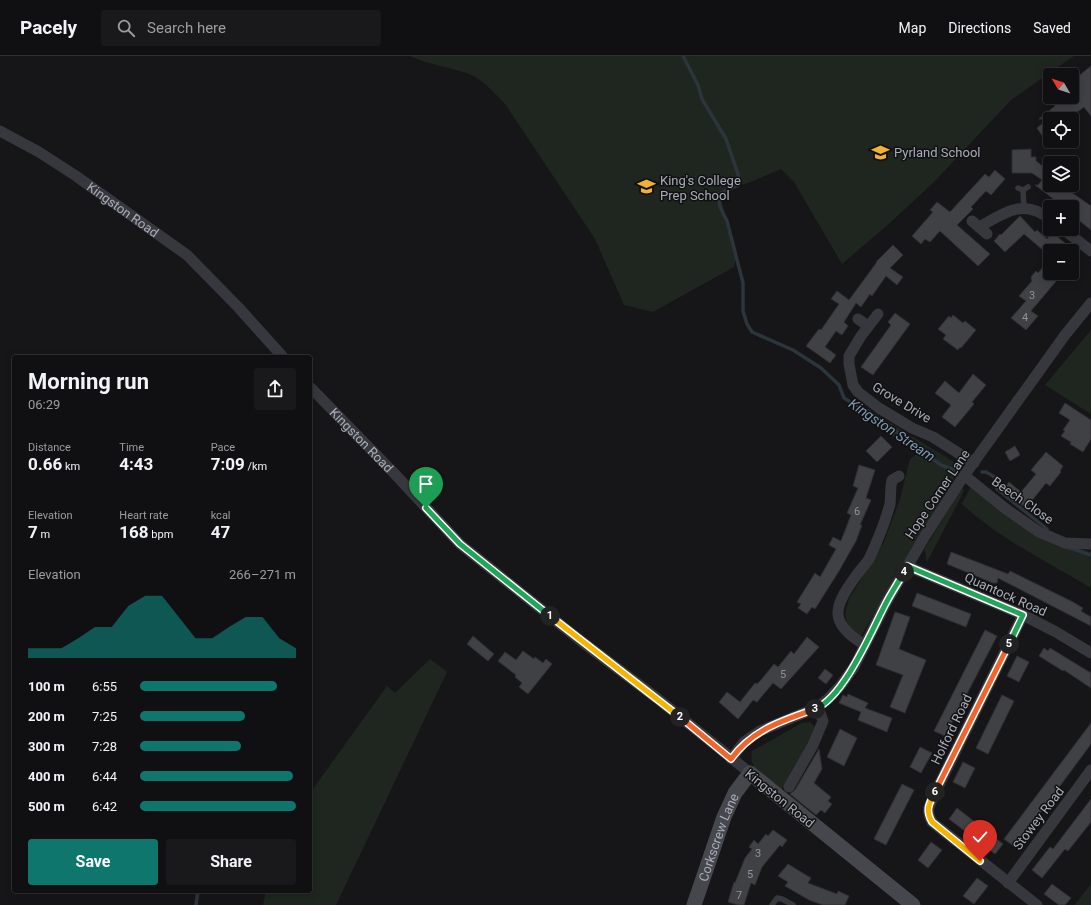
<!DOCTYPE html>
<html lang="en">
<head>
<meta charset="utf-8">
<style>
  body { margin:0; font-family:Roboto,sans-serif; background:#19191b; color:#f1f3f6; height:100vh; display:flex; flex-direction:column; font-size:15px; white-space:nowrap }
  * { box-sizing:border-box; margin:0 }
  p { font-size:13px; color:#9c9d9f }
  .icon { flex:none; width:22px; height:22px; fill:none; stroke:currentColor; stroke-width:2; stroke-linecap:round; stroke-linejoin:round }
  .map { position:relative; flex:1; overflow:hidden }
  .drawer { position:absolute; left:12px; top:299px; width:300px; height:538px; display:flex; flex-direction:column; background:#101012; border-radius:4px; box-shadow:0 2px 10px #0003,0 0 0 1px #303032 }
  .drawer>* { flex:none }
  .needle { width:26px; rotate:309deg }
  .controls { position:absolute; left:1043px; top:12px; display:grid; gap:8px }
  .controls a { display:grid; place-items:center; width:36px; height:36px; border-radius:4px; background:#101012; box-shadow:0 2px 10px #0003,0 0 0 1px #303032; font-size:20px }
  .pin { position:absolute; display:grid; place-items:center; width:34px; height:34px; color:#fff; margin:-41px -17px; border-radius:50% 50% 50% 0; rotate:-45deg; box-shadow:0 0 4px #0007 }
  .pin .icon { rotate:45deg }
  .km { position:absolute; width:20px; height:20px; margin:-10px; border-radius:50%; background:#222; color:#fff; font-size:11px; line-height:20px; text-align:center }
  .round { display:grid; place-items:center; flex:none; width:42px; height:42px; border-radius:4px; background:#19191b }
  .summary { display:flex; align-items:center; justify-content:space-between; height:68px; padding:0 16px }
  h1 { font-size:22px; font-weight:700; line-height:30px }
  .stats { display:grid; grid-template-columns:repeat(3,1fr); gap:6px; height:68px; padding:4px 16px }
  .stats div { display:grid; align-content:center }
  .stats b { font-size:17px; font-weight:700 }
  .stats small { font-size:11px; font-weight:400 }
  .stats p { font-size:11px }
  .chart { height:112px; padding:8px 16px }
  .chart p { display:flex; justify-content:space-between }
  .chart svg { width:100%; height:72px; margin-top:4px; fill:#0f766e; opacity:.7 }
  .cta { display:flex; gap:8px; margin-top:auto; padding:8px 16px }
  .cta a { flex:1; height:46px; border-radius:4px; background:#0f766e; color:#fff; font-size:16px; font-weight:700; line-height:46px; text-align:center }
  .cta a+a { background:#19191b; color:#f1f3f6 }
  ul { padding:0 16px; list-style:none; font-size:13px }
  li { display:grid; grid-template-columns:64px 48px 1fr; align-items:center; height:30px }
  li i { height:10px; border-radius:5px; background:#0f766e }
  header { display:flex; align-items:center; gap:24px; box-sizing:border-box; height:56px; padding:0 20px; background:#101012; border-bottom:1px solid #303032 }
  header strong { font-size:19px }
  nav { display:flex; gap:22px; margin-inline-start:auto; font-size:14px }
  .search { width:280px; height:36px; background:#19191b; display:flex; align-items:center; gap:10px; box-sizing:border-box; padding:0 14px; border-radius:4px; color:#9c9d9f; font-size:15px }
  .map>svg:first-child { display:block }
  .green { fill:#1e261f }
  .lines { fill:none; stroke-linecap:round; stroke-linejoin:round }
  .stream { stroke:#2c353c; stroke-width:3.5 }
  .building { fill:#404145; stroke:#303034 }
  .lane { stroke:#37383d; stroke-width:5.5 }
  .street { stroke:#37383d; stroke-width:11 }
  .secondary { stroke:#45474d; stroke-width:15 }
  .split-1-casing { stroke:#fff; stroke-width:8 }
  .split-2-casing { stroke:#fff; stroke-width:8 }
  .split-3-casing { stroke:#fff; stroke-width:8 }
  .split-4-casing { stroke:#fff; stroke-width:8 }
  .split-5-casing { stroke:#fff; stroke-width:8 }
  .split-6-casing { stroke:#fff; stroke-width:8 }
  .split-7-casing { stroke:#fff; stroke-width:8 }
  .split-1 { stroke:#22a559; stroke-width:5 }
  .split-2 { stroke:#f5b400; stroke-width:5 }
  .split-3 { stroke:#f0652b; stroke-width:5 }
  .split-4 { stroke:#22a559; stroke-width:5 }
  .split-5 { stroke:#22a559; stroke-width:5 }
  .split-6 { stroke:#f0652b; stroke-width:5 }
  .split-7 { stroke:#f5b400; stroke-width:5 }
  .labels { text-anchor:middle; stroke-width:3; stroke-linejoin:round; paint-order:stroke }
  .number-label { font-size:11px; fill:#8e929b }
  .poi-label { font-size:13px; fill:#a8adb8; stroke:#111113; text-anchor:start }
  .street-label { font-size:13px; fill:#a8adb8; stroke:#111113 }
  .water-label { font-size:14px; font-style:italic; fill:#7f9bb3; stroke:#111113 }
</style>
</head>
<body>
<header>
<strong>Pacely</strong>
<div class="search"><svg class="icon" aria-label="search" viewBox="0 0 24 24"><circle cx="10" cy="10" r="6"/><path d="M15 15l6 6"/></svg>Search here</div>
<nav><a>Map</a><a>Directions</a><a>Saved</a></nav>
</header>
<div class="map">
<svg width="1091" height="849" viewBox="0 0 1091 849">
  <rect width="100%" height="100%" fill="#161618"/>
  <g class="green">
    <path d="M410,0h664l-63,44 -76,81 -44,41 -49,42 -48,-82 -13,-13 -33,14 -29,8 17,65 -2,11 -81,45 -29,-7 -29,-66 -90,-135c-10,-10 -22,-25 -36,-30 -19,-7 -40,-9 -59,-18z"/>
    <polygon points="1091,274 1091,358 1045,329"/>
    <polygon points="869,354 959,409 956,419 861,580 851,573 846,564 845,558 849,543 884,486 900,443 910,403 917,398 914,394 879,372 865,360"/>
    <path d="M972,428l70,54 49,14v36c-44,-27 -92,-49 -129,-84z"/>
    <path d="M962,432l2,2 -3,7 -34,65c-2,-3 0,-8 -3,-12l34,-56z"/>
    <polygon points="430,603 447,616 336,849 263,849 266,835 310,835 310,737 387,630 395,637"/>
    <path d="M810,666l3,3 3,5 -4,9 -31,52c-12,-10 -34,-21 -29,-40l50,-28z"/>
    <polygon points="1091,828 1091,849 1075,849 1076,847"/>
  </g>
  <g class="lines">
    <g class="stream">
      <polyline points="683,0 698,29 702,43 726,83 738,118 739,129 718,138 720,151 727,165 743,227 743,255 747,268 752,276 793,294 821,312 839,329 844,342 852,347 868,355 941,409 954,414"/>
      <polyline points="982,416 986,416 998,423 997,433 1047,473"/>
      <polyline points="1067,491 1091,499"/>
      <polyline points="196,849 198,835"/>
    </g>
  </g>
  <g class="building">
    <polygon points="1091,10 1091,60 1084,51 1068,63 1050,63 1050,75 1043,81 1037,72 1048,63 1039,63 1055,50 1049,41 1072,41 1072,25"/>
    <polygon points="1031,93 1031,101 1036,101 1036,105 1049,115 1050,114 1050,129 1061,129 1091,150 1091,174 1072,159 1072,151 1062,151 1055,146 1056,145 1035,129 1038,129 1042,124 1032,117 1012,117 1012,94"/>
    <polygon points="995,114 1005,123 991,139 986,135 971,151 973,153 957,169 990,198 978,210 940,175 930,186 925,183 921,188 912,180 933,156 930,154 937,146 950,156 985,118 989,121"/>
    <polygon points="1020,160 1035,176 1037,174 1047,183 1053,177 1066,188 1060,195 1050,195 1050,200 1024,178 1005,196 994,185 1000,178 1001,179"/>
    <polygon points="893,189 903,199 890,212 903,221 897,229 886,220 872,240 870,238 861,251 856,247 844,266 848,270 842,279 836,275 825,291 836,299 830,307 806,290 819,273 821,274 839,248 831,243 837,235 849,244 877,206 876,206"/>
    <polygon points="1050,203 1050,217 1063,217 1031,255 1038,260 1026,274 1011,262 1026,245 1019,240 1032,225 1031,221 1036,215 1038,217"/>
    <polygon points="895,257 910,268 873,319 861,311 891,269 888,266"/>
    <polygon points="953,259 963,267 965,265 976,274 961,292 960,291 958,294 943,283 946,279 938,273 949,260 951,262"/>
    <polygon points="973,318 986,329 972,346 974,348 955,371 942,361 951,349 935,337 945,325 959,337"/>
    <polygon points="1065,347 1091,364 1091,383 1083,396 1070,388 1071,386 1061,380 1065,375 1063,374 1070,364 1059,357"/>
    <polygon points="881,380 892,391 877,406 866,395"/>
    <polygon points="1015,390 1020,399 1010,405 1005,396"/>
    <polygon points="1046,396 1063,410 1060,415 1061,416 1050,430 1046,427 1026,452 1015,444 1014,446 1002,436 1009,426 1021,436 1036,418 1031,414"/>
    <polygon points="859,409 875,414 866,442 871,444 860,469 862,469 856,485 839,515 815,553 812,551 807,558 798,552 801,548 797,546 815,517 820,521 836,493 829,489 833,481 841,485 851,459 847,457 858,432 853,430"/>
    <polygon points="951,496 1008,518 1010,515 1073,546 1083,552 1081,555 1091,561 1091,570 998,522 997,527 993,527 947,508"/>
    <polygon points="917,537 971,558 966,571 912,550"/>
    <polygon points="895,556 910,561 899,593 926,604 905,657 890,651 903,619 876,609"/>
    <polygon points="985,574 997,580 945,680 934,675"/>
    <polygon points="473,580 494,598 488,605 467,588"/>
    <polygon points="807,581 819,591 781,633 773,627 757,646 753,644 738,663 719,646 727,636 740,646 755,627 757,628 761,624 774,608 778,611 791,595 794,598"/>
    <polygon points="1044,592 1048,595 1050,592 1091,617 1091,632 1064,614 1063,615 1039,600"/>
    <polygon points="523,595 534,603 535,601 543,607 546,603 552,608 528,638 519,631 522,627 515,621 516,619 498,605 505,596 516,604"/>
    <polygon points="1017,600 1029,606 1019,626 1007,620"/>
    <polygon points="825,613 833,619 826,628 818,622"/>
    <polygon points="848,638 868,647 865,652 892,662 887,676 858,664 861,656 839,647 843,639 847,641"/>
    <polygon points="1002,639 1014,645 988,698 976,692"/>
    <polygon points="1091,667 1091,688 1015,791 1004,783"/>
    <polygon points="840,673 857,682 844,710 827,701"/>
    <polygon points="920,691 932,697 921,717 910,711"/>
    <polygon points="819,693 822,713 814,727 831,741 828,745 832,748 825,757 821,754 816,759 790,738 795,734"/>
    <polygon points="963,706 975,712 965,732 953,726"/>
    <polygon points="902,728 914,734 886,789 874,783"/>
    <polygon points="1091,743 1091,766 1068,795 1065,793 1042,822 1032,814 1050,791 1053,793"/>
    <polygon points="957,752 1003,788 995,798 949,763"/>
    <polygon points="773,774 787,784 782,791 780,789 762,811 755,829 751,827 744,849 738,849 728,846 734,826 735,827 745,802 752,793 749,791 754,784 758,788 766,778 768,780"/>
    <polygon points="931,786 942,794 928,812 918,804"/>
    <polygon points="788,808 811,822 808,827 837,838 838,835 849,840 845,849 823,849 809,844 785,830 788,826 778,820"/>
    <polygon points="977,822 988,830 974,848 963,840"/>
    <polygon points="1052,828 1071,842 1065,849 1059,849 1044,838"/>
  </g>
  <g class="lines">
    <g class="lane">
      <polyline points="1018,132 1023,134 1028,131"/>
      <polyline points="1023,134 1024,152"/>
      <polyline points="772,849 777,842 782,843 793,849"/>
    </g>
    <g class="street">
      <path id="s1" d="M0,75l39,21 37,24 111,79 52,53 44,49"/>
      <polyline points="972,165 987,178"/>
      <path d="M979,171c26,-14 43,-29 71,-8"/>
      <polyline points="1063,173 1091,195"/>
      <polyline points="878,258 861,280 849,300 849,308 853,329 858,336 879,352 912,372 933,381 974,407"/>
      <polyline points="858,263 868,270"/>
      <path id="s2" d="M310,331l83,85 67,72 121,97 77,58 92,74"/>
      <polyline points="965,420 1006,453 1039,476 1065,487 1091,488"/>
      <polyline points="907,510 1023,559 1056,576 1091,597"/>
      <path d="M1023,559l-89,180c-5,11 -8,16 -2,27l105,83"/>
      <path d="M865,589c-37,-22 -32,-38 -9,-69 4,-6 9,-11 13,-17 8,-17 16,-36 21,-55 1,-8 0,-16 2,-24l7,-4"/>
      <polyline points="731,703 744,686 760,675 818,651 828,643 841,629 854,611 886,547 925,480 961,424 1065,279 1091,247"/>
      <polyline points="789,731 813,689 823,665 818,651"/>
      <polyline points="1008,827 1091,714"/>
    </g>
    <path class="secondary" id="s3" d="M694,849l30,-88 11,-24 15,-20 163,132"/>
  </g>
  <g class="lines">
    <defs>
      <polyline id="split-1" points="426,452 460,488 550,560"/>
      <polyline id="split-2" points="550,560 680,661"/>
      <path id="split-3" d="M680,661l51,42c22,-30 51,-38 84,-50"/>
      <path id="split-4" d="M815,653c29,-12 56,-77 70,-104 6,-12 13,-22 19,-33"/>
      <polyline id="split-5" points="904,516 907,510 1023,559 1009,588"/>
      <polyline id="split-6" points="935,736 1009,588"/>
      <path id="split-7" d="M935,736c-6,12 -10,18 -3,30l48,39"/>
    </defs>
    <use href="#split-1" class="split-1-casing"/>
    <use href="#split-2" class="split-2-casing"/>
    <use href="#split-3" class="split-3-casing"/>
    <use href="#split-4" class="split-4-casing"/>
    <use href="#split-5" class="split-5-casing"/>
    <use href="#split-6" class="split-6-casing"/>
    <use href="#split-7" class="split-7-casing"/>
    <use href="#split-1" class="split-1"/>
    <use href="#split-2" class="split-2"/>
    <use href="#split-3" class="split-3"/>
    <use href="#split-4" class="split-4"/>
    <use href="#split-5" class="split-5"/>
    <use href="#split-6" class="split-6"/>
    <use href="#split-7" class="split-7"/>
  </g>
  <defs>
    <symbol id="school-bare" viewBox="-9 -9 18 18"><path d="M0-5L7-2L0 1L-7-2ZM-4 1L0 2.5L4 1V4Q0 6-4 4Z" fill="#f2b134" stroke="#111113" stroke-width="2.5" paint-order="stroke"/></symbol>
  </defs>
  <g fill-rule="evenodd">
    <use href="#school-bare" x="868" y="84" width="25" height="25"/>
    <use href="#school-bare" x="634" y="118" width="25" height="25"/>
  </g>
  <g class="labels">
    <g class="number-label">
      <text x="1032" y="243">3</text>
      <text x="1025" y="265">4</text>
      <text x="857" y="459">6</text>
      <text x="783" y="622">5</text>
      <text x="758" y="801">3</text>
      <text x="750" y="822">5</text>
      <text x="739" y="843">7</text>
    </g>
    <g class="poi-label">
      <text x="894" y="101">Pyrland School</text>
      <text x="660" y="129">King's College<tspan x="660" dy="15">Prep School</tspan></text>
    </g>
    <g class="street-label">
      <text dy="5" stroke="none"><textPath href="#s1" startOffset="146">Kingston Road</textPath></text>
      <text transform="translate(902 346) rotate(31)" y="5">Grove Drive</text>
      <text dy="5" stroke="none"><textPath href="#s2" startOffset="74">Kingston Road</textPath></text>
      <text transform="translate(937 438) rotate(-56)" y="5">Hope Corner Lane</text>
      <text transform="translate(1023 444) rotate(35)" y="5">Beech Close</text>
      <text transform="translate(1006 538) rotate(24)" y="5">Quantock Road</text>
      <text transform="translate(951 673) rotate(-64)" y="5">Holford Road</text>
      <text transform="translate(780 742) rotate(39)" y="5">Kingston Road</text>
      <text transform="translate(1038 762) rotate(-53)" y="5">Stowey Road</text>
      <text dy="5" stroke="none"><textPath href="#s3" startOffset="72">Corkscrew Lane</textPath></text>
    </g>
    <g class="water-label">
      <text transform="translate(892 374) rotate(34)" y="5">Kingston Stream</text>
    </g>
  </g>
</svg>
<div class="controls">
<a><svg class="needle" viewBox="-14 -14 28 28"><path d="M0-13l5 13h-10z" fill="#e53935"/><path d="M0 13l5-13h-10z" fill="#9c9d9f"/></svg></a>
<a><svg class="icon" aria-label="locate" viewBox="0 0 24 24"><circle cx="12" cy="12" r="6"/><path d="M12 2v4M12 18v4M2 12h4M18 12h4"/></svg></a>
<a><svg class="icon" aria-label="layers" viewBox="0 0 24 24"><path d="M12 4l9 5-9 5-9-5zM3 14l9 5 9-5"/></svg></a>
<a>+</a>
<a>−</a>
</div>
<div class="pin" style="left:426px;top:452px;background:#1e9e55"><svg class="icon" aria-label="arrive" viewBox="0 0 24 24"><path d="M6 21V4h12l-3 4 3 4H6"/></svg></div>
<div class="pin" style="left:980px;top:805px;background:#d93025"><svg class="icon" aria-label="check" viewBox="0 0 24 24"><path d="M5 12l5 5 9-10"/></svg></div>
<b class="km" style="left:550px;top:560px">1</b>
<b class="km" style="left:680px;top:661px">2</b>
<b class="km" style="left:815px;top:653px">3</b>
<b class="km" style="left:904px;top:516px">4</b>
<b class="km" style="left:1009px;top:588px">5</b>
<b class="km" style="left:935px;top:736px">6</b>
<section class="drawer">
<div class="summary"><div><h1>Morning run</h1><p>06:29</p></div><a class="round"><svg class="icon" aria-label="share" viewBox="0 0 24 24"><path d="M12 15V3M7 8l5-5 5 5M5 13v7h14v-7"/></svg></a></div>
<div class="stats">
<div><p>Distance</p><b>0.66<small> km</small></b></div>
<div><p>Time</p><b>4:43</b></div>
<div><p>Pace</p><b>7:09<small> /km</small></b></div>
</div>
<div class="stats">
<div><p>Elevation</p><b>7<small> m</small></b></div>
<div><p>Heart rate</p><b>168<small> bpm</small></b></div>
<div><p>kcal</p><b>47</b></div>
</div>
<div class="chart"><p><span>Elevation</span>266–271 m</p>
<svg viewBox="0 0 160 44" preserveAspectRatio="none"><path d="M0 44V38L10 38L20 38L30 32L40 25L50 25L60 12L70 6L80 6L90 19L100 32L110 32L120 25L130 19L140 19L150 32L160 38V44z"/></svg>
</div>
<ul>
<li><b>100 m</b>6:55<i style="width:88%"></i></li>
<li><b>200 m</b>7:25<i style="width:67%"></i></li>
<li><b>300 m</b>7:28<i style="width:65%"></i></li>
<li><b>400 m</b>6:44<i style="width:98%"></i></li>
<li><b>500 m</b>6:42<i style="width:100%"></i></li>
</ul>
<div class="cta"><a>Save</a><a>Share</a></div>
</section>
</div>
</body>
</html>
